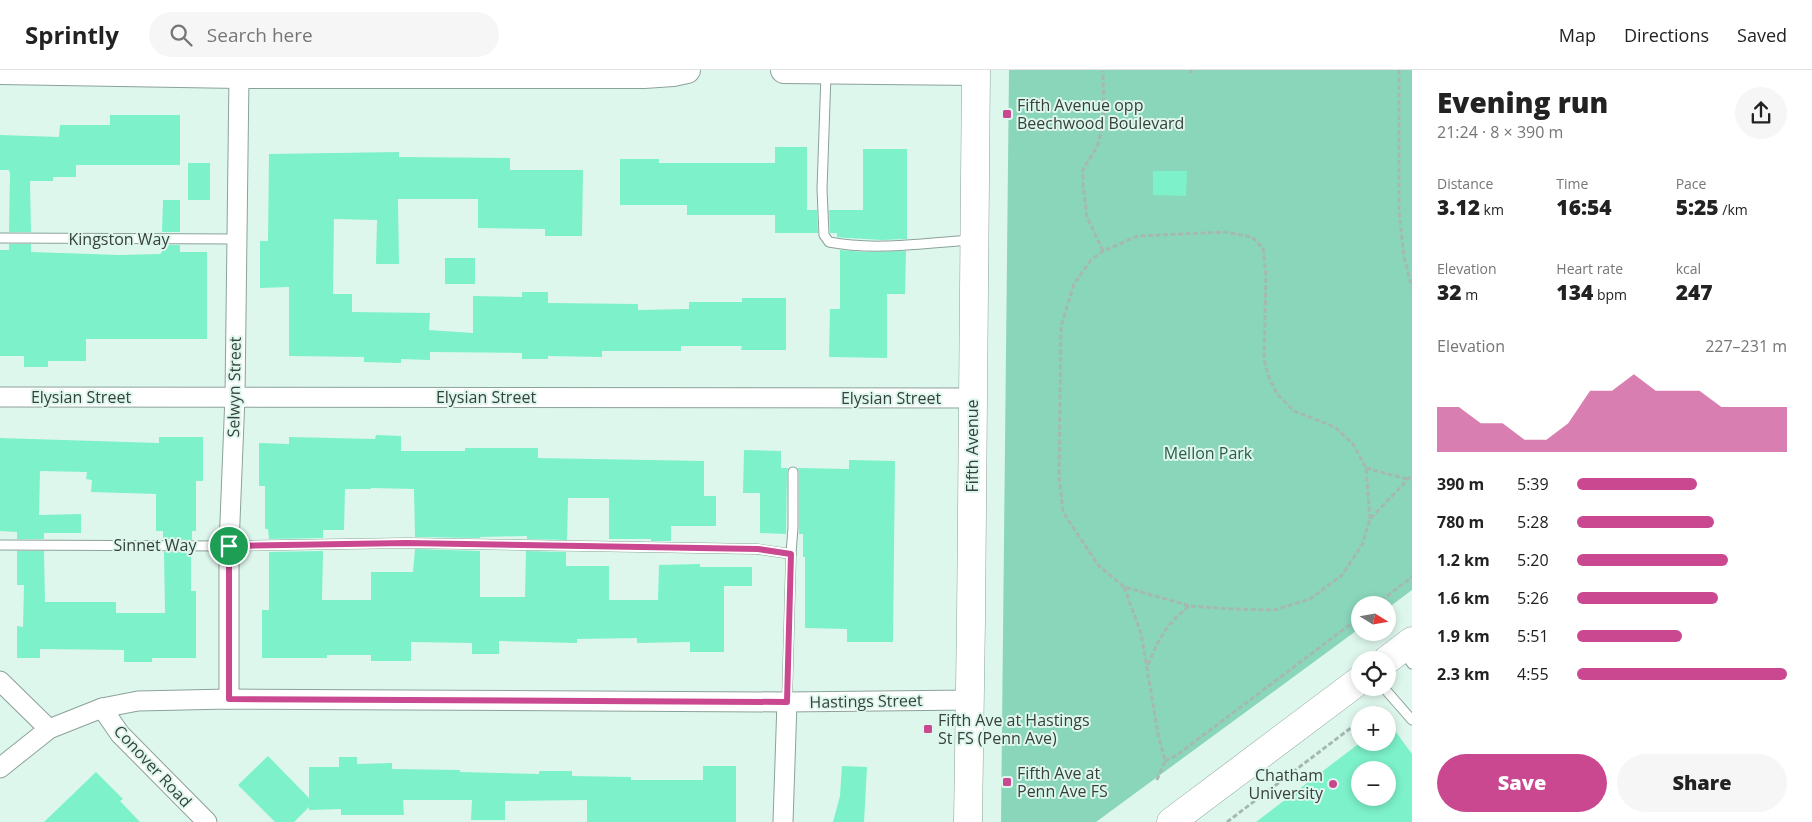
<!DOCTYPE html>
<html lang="en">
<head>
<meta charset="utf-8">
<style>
  body { margin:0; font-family:"Open Sans",sans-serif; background:#f6f6f6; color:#222; height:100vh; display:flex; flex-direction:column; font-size:19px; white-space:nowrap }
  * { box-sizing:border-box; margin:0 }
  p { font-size:16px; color:#767676 }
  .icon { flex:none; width:28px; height:28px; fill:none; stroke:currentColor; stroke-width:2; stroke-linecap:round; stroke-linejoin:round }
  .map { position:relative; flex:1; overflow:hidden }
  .drawer { display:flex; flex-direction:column; background:#fff; width:400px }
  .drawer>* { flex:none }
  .needle { width:32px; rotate:101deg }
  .fabs { position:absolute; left:1351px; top:526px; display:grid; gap:10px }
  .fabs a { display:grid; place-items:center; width:45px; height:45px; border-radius:50%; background:#fff; box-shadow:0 2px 8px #0003; font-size:25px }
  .pin { position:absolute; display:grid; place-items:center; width:42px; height:42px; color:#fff; margin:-21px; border:2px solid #fff; border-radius:50%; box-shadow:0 1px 5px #0007 }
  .round { display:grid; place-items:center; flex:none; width:52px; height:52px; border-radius:26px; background:#f6f6f6 }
  .headline { display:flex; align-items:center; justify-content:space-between; height:85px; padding:0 25px }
  h1 { font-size:28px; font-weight:800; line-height:38px }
  .stats { display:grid; grid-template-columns:repeat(3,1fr); gap:8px; height:85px; padding:5px 25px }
  .stats div { display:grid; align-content:center }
  .stats b { font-size:21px; font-weight:800 }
  .stats small { font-size:14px; font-weight:400 }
  .stats p { font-size:14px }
  .chart { height:140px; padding:10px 25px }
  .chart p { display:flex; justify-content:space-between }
  .chart svg { width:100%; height:90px; margin-top:5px; fill:#ca4890; opacity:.7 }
  .primary-button { display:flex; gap:10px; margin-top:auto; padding:10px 25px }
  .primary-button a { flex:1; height:58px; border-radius:30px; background:#ca4890; color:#fff; font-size:20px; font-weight:800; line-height:58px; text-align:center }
  .primary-button a+a { background:#f6f6f6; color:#222 }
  ul { padding:0 25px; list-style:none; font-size:16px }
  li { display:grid; grid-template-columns:80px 60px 1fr; align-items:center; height:38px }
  li i { height:12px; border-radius:6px; background:#ca4890 }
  header { display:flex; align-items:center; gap:30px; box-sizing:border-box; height:70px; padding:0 25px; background:#fff; border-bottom:1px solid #e0e0e0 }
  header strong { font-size:24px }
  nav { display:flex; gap:28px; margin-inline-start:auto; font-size:18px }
  .search { width:350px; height:45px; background:#f6f6f6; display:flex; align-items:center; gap:12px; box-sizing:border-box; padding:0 18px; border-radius:28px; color:#767676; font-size:19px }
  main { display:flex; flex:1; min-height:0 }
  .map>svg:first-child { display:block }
  .green { fill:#8ad6bb }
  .building { fill:#7cf1ca; fill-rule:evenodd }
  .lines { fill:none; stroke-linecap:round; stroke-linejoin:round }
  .lane-casing { stroke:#8ba299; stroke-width:11 }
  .street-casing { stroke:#8ba299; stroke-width:21 }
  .secondary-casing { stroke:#8ba299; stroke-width:28 }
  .primary-casing { stroke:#8ba299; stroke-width:29 }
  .highway-casing { stroke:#8ba299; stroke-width:29 }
  .path { stroke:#a5b9b1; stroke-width:3; stroke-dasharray:5 2.5; stroke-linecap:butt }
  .lane { stroke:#fff; stroke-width:9 }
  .street { stroke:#fff; stroke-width:19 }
  .secondary { stroke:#fff; stroke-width:26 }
  .primary { stroke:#fff; stroke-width:28 }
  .highway { stroke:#fff; stroke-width:28 }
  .route-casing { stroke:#fff; stroke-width:10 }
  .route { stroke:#ca4890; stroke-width:6 }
  .poi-dot { fill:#ca4890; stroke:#def7ed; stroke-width:2 }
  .labels { text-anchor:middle; stroke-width:4; stroke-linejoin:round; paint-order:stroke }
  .poi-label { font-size:16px; fill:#36403c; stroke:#def7ed; text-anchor:start }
  .street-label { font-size:16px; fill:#36403c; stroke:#def7ed }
  .park-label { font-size:16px; fill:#2b5c4c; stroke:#def7ed }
</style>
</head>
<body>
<header>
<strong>Sprintly</strong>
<div class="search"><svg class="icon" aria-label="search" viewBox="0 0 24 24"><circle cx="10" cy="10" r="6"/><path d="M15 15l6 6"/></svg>Search here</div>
<nav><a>Map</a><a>Directions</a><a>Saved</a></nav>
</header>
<main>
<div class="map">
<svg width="1412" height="752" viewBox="0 0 1412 752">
  <rect width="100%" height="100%" fill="#def7ed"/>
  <polygon class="green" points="1009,0 1412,0 1412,520 1388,538 1388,535 1360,535 1360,558 1096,752 1001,752"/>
  <g class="building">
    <polygon points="110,45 180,45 180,95 76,95 76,107 53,107 53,111 30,111 31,162 9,162 10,104 9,100 0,100 0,65 59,67 60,55 110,55"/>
    <polygon points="775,77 807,77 807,140 817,140 818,163 775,163 775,145 687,145 687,135 620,135 620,89 659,89 659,93 775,93"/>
    <polygon points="863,79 907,79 907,169 882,170 847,168 837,167 837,163 830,163 829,140 863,140"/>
    <polygon points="399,82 399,87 510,88 510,100 583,100 582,166 545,166 545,159 478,158 478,129 398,129 399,194 376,194 377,150 334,149 333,224 352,224 352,242 430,243 429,260 473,263 473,226 522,227 522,222 548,222 548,233 638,234 638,240 689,239 689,232 742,232 742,228 786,228 786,280 741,280 742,276 681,276 681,281 602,281 602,287 548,286 548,289 522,289 522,283 430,282 430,290 401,289 401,293 364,292 364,287 289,286 289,217 260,218 260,171 268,171 269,84"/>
    <rect x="188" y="93" width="22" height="37"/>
    <polygon points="1153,101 1187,101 1186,126 1153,125"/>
    <polygon points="163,130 180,130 180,162 162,162"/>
    <polygon points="9,174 31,174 31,182 119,185 160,184 162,182 162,175 180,175 180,182 207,182 207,269 86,269 86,291 48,291 48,297 24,297 24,286 0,286 0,180 9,180"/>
    <polygon points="840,180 864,182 906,181 905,224 887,224 887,288 829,287 830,239 840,239"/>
    <rect x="445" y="188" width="30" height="26"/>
    <polygon points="376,365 401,366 401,381 465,381 465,378 538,378 538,388 704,391 704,426 716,426 716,456 671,456 671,471 651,471 651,469 609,469 609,428 568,428 567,470 527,469 527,466 480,467 480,468 415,467 414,419 371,418 371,419 345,419 344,460 323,460 323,468 269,469 268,459 265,459 265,416 259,416 259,373 289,374 289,367 375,369"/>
    <polygon points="159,367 203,367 203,411 196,411 196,461 192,461 192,470 163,469 163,461 156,461 156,424 91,422 92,410 86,409 87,402 40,401 39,445 81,444 81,463 44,463 44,469 17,469 17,462 0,461 0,368 159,373"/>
    <polygon points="744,380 781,381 781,398 788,398 787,402 786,464 760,463 760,423 743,423"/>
    <polygon points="849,390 895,391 893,572 847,572 847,559 805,558 805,487 803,487 803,464 799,464 799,402 798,398 849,399"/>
    <polygon points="415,479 480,481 480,527 525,527 526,481 566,482 566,496 609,496 609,530 658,530 659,495 700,494 700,497 752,497 752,516 724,516 724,582 690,582 690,572 637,573 637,568 577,569 577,573 499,571 499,584 472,584 472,573 411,572 411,591 371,591 371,585 327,585 327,588 262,588 262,540 269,540 269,482 323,481 322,530 371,530 371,502 413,502"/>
    <polygon points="17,481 44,481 45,532 116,532 116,543 165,543 164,482 191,482 191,521 196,521 196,588 152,588 152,592 124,592 124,580 40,579 40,588 17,588 17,556 23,557 24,515 17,515"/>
    <path d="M1388,651l24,33v68h-156l105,-80h27zM1360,700h28v28h-28z"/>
    <polygon points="268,686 309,728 309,697 339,697 339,687 357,687 357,694 392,693 392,699 460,700 460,702 539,704 539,701 572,701 572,706 631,707 631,710 703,710 703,696 736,696 736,752 587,752 587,730 505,731 505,750 471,750 472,730 403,730 404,745 341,745 341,739 309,740 309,737 294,752 275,752 238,715"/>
    <polygon points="842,696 867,697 864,752 833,752 840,726"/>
    <polygon points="96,702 123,729 120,731 140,752 44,752"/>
  </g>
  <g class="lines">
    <defs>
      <g id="lane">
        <path d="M826,4l-4,115 2,46 5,7c46,9 95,1 142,-2"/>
        <polyline points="0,168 238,169"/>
        <polyline points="0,475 229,476 406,473 757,479 791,484"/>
        <polyline points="1403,581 1412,594"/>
        <polyline points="1384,618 1412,650"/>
        <polyline points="787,632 791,484 793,457 793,402"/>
      </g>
      <g id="street">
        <polyline points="0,327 972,328"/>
        <polyline points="0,611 49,659"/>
        <polyline points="229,629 229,476 235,326 239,5"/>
        <polyline points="102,638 120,664 207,752"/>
        <polyline points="0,698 49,659 102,638 138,631 229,629 787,632 970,630"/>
        <polyline points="783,752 787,632"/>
      </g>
      <g id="secondary">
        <polyline points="784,0 976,2"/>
        <polyline points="0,1 239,5 644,5 673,3 687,0"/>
      </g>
      <g id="primary">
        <polyline points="1387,590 1412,571"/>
        <polyline points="1171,752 1360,610"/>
      </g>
      <polyline id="highway" points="968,752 971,550 976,0"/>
    </defs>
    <use href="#lane" class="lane-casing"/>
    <use href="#street" class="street-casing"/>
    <use href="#secondary" class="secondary-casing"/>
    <use href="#primary" class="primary-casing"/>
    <use href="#highway" class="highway-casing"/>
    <g class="path">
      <polyline points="1399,0 1399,141 1404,187 1412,218"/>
      <polyline points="1191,3 1191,0"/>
      <polyline points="1103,181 1087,147 1083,116 1083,99 1097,77 1104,52 1103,1"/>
      <polyline points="1366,398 1407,409"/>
      <polyline points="1370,449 1366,398 1353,374 1335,357 1294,341 1277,324 1268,305 1264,289 1266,206 1263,178 1252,167 1225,162 1138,166 1103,181 1091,190 1074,214 1061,256 1059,406 1063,442 1098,495 1124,517 1190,536 1232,539 1274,540 1310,529 1342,505 1362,475 1370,449 1412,405"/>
      <polyline points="1124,517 1141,563 1158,664 1165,691 1156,712"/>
      <polyline points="1375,535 1412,507"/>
      <path d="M1148,595c12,-29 17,-39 41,-59"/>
      <polyline points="1368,645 1379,636"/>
      <polyline points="1165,691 1177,685 1360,547"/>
      <polyline points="1227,752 1360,651"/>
    </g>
    <use href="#lane" class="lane"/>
    <use href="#street" class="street"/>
    <use href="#secondary" class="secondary"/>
    <use href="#primary" class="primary"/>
    <use href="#highway" class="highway"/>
  </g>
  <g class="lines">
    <defs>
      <polygon id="route" points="406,473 758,479 791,484 787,632 229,629 229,476"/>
    </defs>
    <use href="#route" class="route-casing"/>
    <use href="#route" class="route"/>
  </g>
  <g class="poi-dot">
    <rect x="1002" y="39" width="10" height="10" rx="2.5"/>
    <rect x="923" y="654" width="10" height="10" rx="2.5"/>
    <rect x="1002" y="707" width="10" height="10" rx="2.5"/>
    <circle cx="1333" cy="714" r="5"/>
  </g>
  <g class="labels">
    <g class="poi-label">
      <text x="1017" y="41">Fifth Avenue opp<tspan x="1017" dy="18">Beechwood Boulevard</tspan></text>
      <text x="938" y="656">Fifth Ave at Hastings<tspan x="938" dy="18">St FS (Penn Ave)</tspan></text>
      <text x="1017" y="709">Fifth Ave at<tspan x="1017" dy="18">Penn Ave FS</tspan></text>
      <text x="1323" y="711" text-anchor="end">Chatham<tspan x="1323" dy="18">University</tspan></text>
    </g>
    <g class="street-label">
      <text x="119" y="175">Kingston Way</text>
      <text transform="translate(234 317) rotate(-89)" y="6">Selwyn Street</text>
      <text x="81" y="333">Elysian Street</text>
      <text x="486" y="333">Elysian Street</text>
      <text x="891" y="334">Elysian Street</text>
      <text transform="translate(972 376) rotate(-90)" y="6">Fifth Avenue</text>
      <text x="155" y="481">Sinnet Way</text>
      <text transform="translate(866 631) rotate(-1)" y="6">Hastings Street</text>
      <text transform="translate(153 696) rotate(47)" y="6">Conover Road</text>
    </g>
    <g class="park-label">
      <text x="1208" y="389">Mellon Park</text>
    </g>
  </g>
</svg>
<div class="fabs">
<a><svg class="needle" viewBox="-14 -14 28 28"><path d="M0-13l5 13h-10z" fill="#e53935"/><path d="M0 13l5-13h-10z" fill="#767676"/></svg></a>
<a><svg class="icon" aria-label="locate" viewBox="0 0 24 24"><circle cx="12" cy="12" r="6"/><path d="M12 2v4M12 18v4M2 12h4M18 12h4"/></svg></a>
<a>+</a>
<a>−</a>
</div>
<div class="pin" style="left:229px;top:476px;background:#1e9e55"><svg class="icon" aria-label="arrive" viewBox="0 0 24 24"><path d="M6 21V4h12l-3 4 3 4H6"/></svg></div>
</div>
<section class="drawer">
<div class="headline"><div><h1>Evening run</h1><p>21:24 · 8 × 390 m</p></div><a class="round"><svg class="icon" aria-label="share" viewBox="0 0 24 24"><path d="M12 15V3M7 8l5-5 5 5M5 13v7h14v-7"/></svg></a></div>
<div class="stats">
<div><p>Distance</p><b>3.12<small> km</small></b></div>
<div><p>Time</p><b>16:54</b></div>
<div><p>Pace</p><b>5:25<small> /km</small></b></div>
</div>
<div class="stats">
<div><p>Elevation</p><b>32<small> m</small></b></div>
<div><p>Heart rate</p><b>134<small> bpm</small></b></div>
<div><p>kcal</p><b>247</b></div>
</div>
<div class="chart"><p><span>Elevation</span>227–231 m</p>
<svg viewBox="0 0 160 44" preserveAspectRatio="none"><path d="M0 44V22L10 22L20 30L30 30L40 38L50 38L60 30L70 14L80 14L90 6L100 14L110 14L120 14L130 22L140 22L150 22L160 22V44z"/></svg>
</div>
<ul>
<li><b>390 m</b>5:39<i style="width:57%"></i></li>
<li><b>780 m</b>5:28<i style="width:65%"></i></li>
<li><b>1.2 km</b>5:20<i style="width:72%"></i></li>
<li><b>1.6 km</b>5:26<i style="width:67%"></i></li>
<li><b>1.9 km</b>5:51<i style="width:50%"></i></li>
<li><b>2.3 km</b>4:55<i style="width:100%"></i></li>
</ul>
<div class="primary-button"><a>Save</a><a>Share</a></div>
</section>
</main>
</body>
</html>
